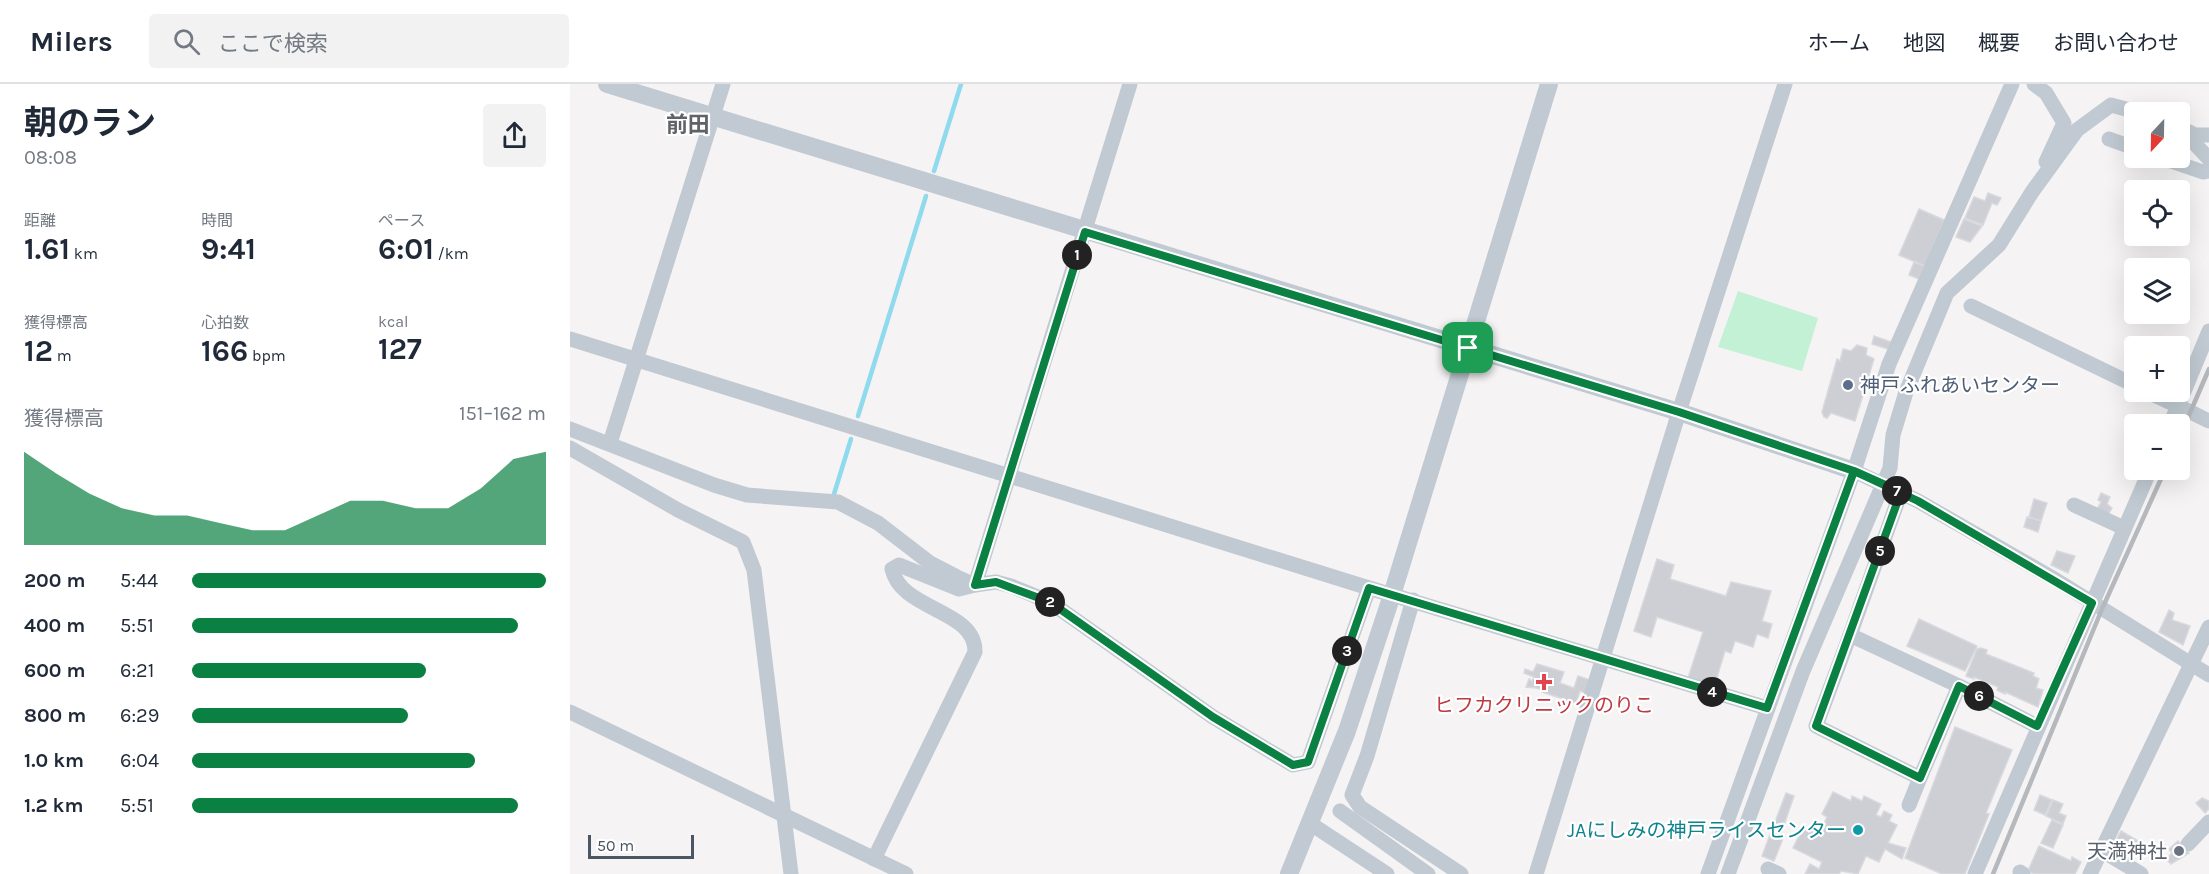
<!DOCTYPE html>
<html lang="ja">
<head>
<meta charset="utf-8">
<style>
  body { margin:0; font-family:Karla,"Noto Sans JP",sans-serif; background:#f2f2f3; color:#1f2937; height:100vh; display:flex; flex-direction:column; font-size:22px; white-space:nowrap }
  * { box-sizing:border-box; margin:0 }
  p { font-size:20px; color:#747a83 }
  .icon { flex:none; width:33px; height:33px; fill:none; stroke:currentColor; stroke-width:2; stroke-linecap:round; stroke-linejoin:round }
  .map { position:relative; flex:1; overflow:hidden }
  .drawer { display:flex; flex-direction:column; background:#fff; width:570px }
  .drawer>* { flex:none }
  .needle { width:39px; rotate:202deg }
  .buttons { position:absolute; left:1554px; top:18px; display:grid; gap:12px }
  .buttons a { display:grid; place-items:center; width:66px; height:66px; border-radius:6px; background:#fff; box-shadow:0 6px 24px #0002; font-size:30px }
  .scale { position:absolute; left:18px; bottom:15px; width:106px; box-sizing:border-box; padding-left:6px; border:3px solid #4a5661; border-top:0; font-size:16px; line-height:21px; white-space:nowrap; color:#4a5661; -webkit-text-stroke:4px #fff; paint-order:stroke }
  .pin { position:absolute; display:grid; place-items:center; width:51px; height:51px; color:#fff; margin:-26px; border-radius:12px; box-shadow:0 3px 9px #0006 }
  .km { position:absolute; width:30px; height:30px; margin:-15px; border-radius:50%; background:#222; color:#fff; font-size:16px; line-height:30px; text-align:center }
  .round { display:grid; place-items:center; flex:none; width:63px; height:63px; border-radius:6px; background:#f2f2f3 }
  .head { display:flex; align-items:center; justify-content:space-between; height:102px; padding:0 24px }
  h1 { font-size:33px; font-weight:700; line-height:45px }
  .metrics { display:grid; grid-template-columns:repeat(3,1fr); gap:9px; height:102px; padding:6px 24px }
  .metrics div { display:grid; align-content:center }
  .metrics b { font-size:30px; font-weight:700 }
  .metrics small { font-size:16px; font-weight:400 }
  .metrics p { font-size:16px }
  .chart { height:168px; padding:12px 24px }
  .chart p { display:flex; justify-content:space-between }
  .chart svg { width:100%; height:108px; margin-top:6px; fill:#0b8043; opacity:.7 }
  ul { padding:0 24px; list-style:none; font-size:20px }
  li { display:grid; grid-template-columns:96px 72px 1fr; align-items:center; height:45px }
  li i { height:15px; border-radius:8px; background:#0b8043 }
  header { display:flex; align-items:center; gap:36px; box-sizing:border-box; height:84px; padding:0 30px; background:#fff; border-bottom:2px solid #e0e1e3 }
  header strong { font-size:28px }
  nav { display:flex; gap:33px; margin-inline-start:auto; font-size:21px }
  .search { width:420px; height:54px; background:#f2f2f3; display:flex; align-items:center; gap:15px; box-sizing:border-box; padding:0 21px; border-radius:6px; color:#747a83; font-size:22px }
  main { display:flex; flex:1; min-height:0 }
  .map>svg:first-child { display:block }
  .green { fill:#c3f1d5 }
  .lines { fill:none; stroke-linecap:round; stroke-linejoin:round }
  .stream { stroke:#90daee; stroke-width:4.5 }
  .building { fill:#cdcfd5; stroke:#d7d9de; stroke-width:1.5 }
  .minor { stroke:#c1cad2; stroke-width:15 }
  .tertiary { stroke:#c1cad2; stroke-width:18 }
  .rail { stroke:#b5b8bd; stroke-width:4.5 }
  .route-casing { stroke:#fff; stroke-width:12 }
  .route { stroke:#0b8043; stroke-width:8 }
  .service-dot { fill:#5c6f8a; stroke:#fff; stroke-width:2 }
  .health-dot { fill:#e0444e; stroke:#fff; stroke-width:2 }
  .culture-dot { fill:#0f9aa8; stroke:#fff; stroke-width:2 }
  .worship-dot { fill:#6b7280; stroke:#fff; stroke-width:2 }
  .labels { text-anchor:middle; stroke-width:4.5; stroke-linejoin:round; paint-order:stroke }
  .service-label { font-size:20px; fill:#4e5e75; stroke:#fff; text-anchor:start }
  .health-label { font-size:20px; fill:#be3a42; stroke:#fff }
  .culture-label { font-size:20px; fill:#0d838f; stroke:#fff; text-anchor:end }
  .worship-label { font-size:20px; fill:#5b616d; stroke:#fff; text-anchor:end }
  .quarter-label { font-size:22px; font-weight:bold; fill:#5f6368; stroke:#fff }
</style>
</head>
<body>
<header>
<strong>Milers</strong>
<div class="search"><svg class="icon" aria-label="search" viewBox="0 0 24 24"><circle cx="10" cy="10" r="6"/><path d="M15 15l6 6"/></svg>ここで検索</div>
<nav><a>ホーム</a><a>地図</a><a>概要</a><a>お問い合わせ</a></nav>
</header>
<main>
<section class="drawer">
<div class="head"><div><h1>朝のラン</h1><p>08:08</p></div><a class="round"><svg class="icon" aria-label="share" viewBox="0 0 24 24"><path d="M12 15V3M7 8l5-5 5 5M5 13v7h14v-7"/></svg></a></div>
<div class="metrics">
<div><p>距離</p><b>1.61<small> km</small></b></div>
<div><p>時間</p><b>9:41</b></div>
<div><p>ペース</p><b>6:01<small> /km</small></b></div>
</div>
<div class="metrics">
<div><p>獲得標高</p><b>12<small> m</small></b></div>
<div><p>心拍数</p><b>166<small> bpm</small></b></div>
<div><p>kcal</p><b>127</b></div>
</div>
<div class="chart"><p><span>獲得標高</span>151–162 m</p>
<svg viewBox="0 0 160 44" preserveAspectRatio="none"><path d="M0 44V6L10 15L20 23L30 29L40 32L50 32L60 35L70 38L80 38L90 32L100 26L110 26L120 29L130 29L140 21L150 9L160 6V44z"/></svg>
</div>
<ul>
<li><b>200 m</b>5:44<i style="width:100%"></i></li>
<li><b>400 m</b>5:51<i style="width:92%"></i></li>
<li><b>600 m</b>6:21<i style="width:66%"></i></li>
<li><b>800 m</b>6:29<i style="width:61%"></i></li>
<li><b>1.0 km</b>6:04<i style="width:80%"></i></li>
<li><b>1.2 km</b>5:51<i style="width:92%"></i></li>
</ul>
</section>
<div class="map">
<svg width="1639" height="790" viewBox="0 0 1639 790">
  <rect width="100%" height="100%" fill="#f5f3f3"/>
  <polygon class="green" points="1168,207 1248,234 1232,287 1148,263"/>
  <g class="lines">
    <g class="stream">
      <polyline points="364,87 391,0"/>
      <polyline points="288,332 356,112"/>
      <polyline points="264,410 281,355"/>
    </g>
  </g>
  <g class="building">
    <polygon points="1418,109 1431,114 1427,121 1422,119 1413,141 1395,134 1404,113 1415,117"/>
    <polygon points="1349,125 1374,136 1355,182 1329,171"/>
    <polygon points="1394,135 1412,142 1400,158 1386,153"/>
    <polygon points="1344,178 1354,182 1349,195 1339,191"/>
    <polygon points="1304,252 1321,258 1318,265 1302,260"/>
    <polygon points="1287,261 1297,264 1296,271 1304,275 1285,337 1261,329 1257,334 1254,333 1252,328 1267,275 1270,277 1273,265 1281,267"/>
    <polygon points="1531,409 1540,413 1537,420 1542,424 1538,431 1526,427 1531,418 1528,416"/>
    <polygon points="1464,415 1477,419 1471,437 1459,433"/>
    <polygon points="1457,433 1471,437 1468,448 1454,443"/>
    <polygon points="1487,467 1505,472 1498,489 1481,481"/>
    <polygon points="1087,475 1104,481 1100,495 1156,512 1161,498 1201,507 1192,537 1202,540 1198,554 1187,550 1183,563 1165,557 1161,569 1155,567 1144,603 1118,594 1133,548 1087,533 1081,553 1064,547"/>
    <polygon points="1599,526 1604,529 1602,536 1620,542 1613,561 1589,548"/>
    <polygon points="1349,535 1407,562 1395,587 1337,562"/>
    <polygon points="1411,564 1417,566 1416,570 1464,589 1463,592 1469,595 1466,604 1473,606 1468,623 1435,608 1435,610 1427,606 1428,603 1404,593 1404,595 1396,592 1407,565"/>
    <polygon points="967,580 994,588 990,599 1004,604 1008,592 1020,596 1016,609 1010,607 1006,619 972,608 973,606 966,604 956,603 959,595 962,597 964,593 954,589 955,585 963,588"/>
    <polygon points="1385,643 1442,666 1416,729 1419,730 1395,790 1372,790 1335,774"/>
    <polygon points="1263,708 1281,717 1282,712 1292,717 1294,712 1311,720 1306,731 1311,733 1314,727 1322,731 1319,737 1327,741 1318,759 1336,764 1332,775 1315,765 1309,778 1296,772 1288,790 1271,787 1269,790 1235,790 1240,780 1249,785 1252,778 1223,764 1234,742 1249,750 1257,733 1252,730"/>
    <polygon points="1216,709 1224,712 1211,750 1202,746"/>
    <polygon points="1470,711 1482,716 1475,731 1464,726"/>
    <polygon points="1632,714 1639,717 1639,725 1635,729 1626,719"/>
    <polygon points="1483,716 1493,720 1489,729 1496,732 1493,740 1476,732"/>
    <polygon points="1482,736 1493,741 1483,764 1471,759"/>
    <polygon points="1551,747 1570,758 1564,768 1545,758"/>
    <polygon points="1201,748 1214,752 1204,777 1192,772"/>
    <polygon points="1608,757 1619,769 1601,780 1596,775 1602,769 1599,765"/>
    <polygon points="1469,762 1501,777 1502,773 1511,778 1505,790 1464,790 1458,787"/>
  </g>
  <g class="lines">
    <g class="minor">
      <polyline points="1464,0 1476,9 1494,39 1476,78"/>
      <polyline points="1610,44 1639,75"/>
      <polyline points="1613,45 1625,51 1639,51"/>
      <polyline points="1539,55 1564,64"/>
      <polyline points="1592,74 1633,88 1639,87"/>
      <polyline points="1401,222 1564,301"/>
      <polyline points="1639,247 1608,322 1639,337"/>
      <polyline points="0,255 799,504 1197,624"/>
      <polyline points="1577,308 1608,322 1600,340"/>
      <polyline points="0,345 144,401 177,411 268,418 308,439 360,479 387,493 405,501 426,498 441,502 480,518 643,633 723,681 738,678 799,504"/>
      <polyline points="40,359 153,0"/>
      <polyline points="0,364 108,426 173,458 184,486 221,790"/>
      <polyline points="1284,387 1348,417 1486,496 1639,591"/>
      <polyline points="1504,421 1554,444"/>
      <polyline points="843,516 797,672 782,711 790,723 891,790"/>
      <polyline points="1280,551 1331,408"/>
      <polyline points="1389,602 1280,551 1246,642 1350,694 1389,602 1467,642"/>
      <polyline points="0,628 336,790"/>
      <polyline points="1339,721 1350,694"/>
      <polyline points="770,727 858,790"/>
      <polyline points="741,740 817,790"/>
      <polyline points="1618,760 1639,738"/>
      <polyline points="1531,766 1571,790"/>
      <path d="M304,775l101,-207c1,-43 -74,-41 -83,-83l7,-4 60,24 16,-4 155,-501"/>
      <polyline points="1198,785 1209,790"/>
      <polyline points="1450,788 1453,790"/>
      <polyline points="966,790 1109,328 1215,0"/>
      <polyline points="1138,790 1284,387 1319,280 1442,0"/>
      <polyline points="1158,790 1233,587 1320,384 1323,351 1336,308 1377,209 1429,161 1462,108 1507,46 1541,21 1567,28"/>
      <polyline points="1405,790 1580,386"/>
      <polyline points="1520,790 1639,543"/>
    </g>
    <g class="tertiary">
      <polyline points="37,0 1109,328 1284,387"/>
      <polyline points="719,790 777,647 822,511 979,0"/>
    </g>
    <g class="rail">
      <polyline points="1610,352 1639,285"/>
      <polyline points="1423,790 1532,525 1595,386"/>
    </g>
  </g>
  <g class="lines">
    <defs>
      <polyline id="route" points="898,264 515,148 405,501 426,498 480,518 643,633 723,681 738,678 799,504 1197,624 1284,387 1331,408 1246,642 1350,694 1389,602 1467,642 1522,519 1348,417 1284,387 1109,328 898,264"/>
    </defs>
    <use href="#route" class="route-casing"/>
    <use href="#route" class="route"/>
  </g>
  <circle class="service-dot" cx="1278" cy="301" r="6"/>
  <path class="health-dot" d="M971 589h6v6h6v6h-6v6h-6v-6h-6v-6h6z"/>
  <circle class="culture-dot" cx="1288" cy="746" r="6"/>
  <circle class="worship-dot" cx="1609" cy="767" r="6"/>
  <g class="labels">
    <g class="service-label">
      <text x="1290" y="308">神戸ふれあいセンター</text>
    </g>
    <g class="health-label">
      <text x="974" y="628">ヒフカクリニックのりこ</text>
    </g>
    <g class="culture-label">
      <text x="1276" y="753">JAにしみの神戸ライスセンター</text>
    </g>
    <g class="worship-label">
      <text x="1597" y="774">天満神社</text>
    </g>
    <g class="quarter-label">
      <text x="118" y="48">前田</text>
    </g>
  </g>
</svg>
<div class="buttons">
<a><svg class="needle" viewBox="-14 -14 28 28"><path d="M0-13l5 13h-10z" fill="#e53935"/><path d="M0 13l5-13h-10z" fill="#747a83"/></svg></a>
<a><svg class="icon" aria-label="locate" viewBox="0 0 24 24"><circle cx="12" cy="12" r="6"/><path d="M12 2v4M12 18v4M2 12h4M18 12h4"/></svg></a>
<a><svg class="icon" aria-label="layers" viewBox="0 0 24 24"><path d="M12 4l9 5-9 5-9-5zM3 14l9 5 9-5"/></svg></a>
<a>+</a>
<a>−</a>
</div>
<div class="scale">50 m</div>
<div class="pin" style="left:898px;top:264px;background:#1e9e55"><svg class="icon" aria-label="arrive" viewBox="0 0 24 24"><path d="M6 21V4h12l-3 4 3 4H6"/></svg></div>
<b class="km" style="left:507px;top:171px">1</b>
<b class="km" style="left:480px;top:518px">2</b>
<b class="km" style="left:777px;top:567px">3</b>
<b class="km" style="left:1142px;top:608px">4</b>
<b class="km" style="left:1310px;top:467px">5</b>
<b class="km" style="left:1409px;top:612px">6</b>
<b class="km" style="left:1327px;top:407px">7</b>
</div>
</main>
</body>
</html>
